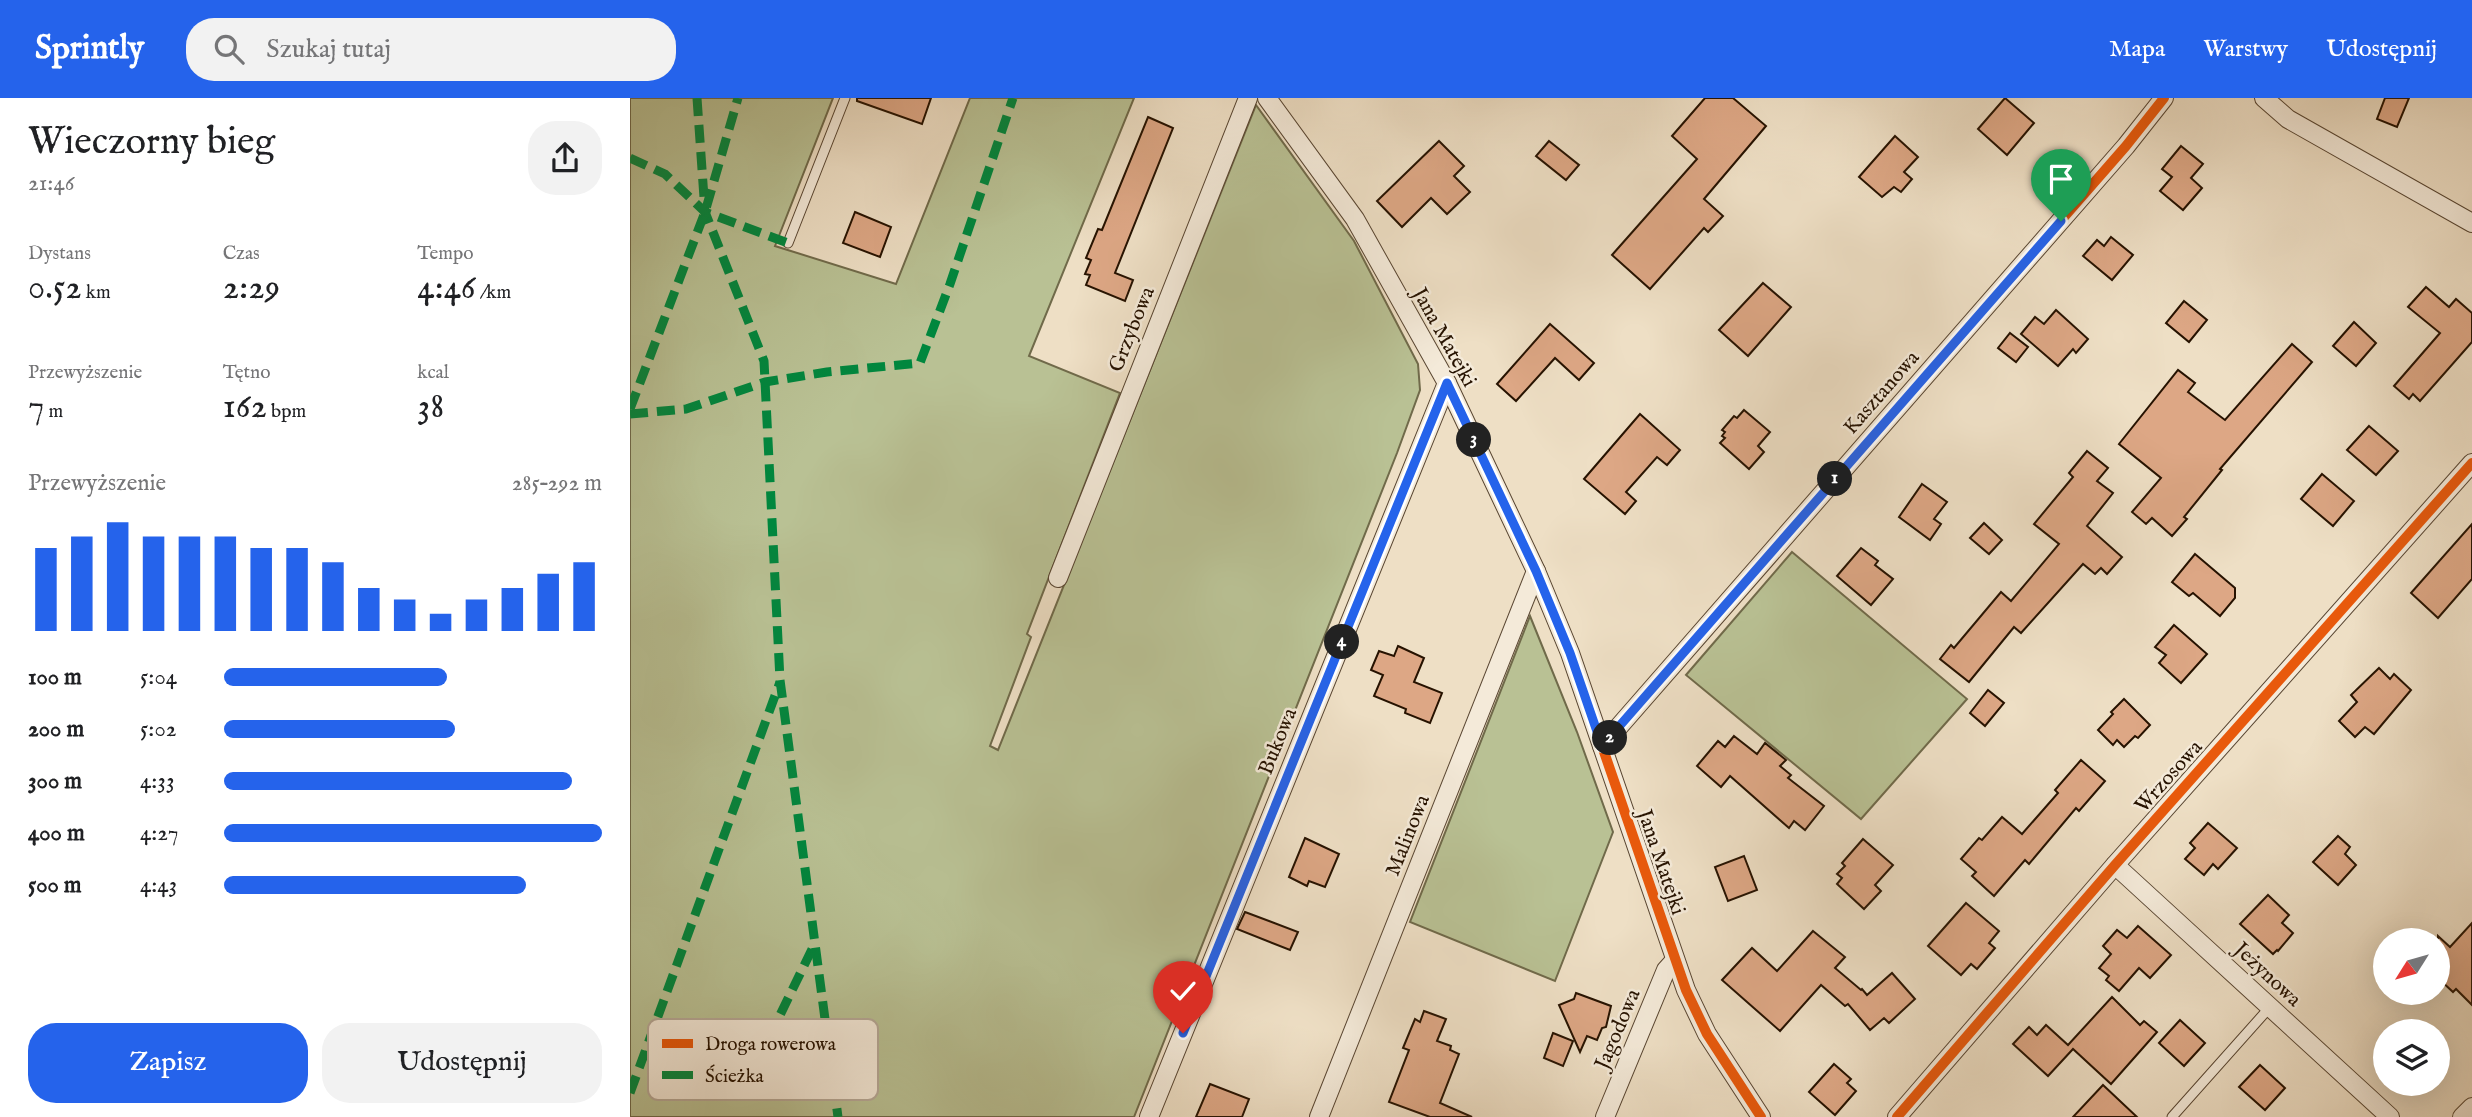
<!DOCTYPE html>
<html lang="pl">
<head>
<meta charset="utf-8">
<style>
  body { margin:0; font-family:"IM FELL English",serif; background:#f2f2f2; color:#202124; height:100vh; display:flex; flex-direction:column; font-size:26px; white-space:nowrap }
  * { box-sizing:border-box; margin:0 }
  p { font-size:23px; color:#757577 }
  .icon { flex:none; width:38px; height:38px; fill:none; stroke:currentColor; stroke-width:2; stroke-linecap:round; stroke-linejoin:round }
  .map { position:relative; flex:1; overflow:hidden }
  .drawer { display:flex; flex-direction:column; background:#fff; width:630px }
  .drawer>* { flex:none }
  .needle { width:46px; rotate:233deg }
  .controls { position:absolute; left:1743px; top:830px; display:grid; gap:14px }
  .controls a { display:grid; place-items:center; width:77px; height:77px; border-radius:50%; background:#fff; box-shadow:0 7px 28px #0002; font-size:35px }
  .pin { position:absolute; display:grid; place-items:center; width:60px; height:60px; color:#fff; margin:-72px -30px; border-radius:50% 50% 50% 0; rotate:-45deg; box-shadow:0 0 7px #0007 }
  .pin .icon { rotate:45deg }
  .km { position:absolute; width:35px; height:35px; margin:-18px; border-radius:50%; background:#222; color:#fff; font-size:19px; line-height:35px; text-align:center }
  .round { display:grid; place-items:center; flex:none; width:74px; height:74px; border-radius:28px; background:#f2f2f2 }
  .overview { display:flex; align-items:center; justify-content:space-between; height:119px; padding:0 28px }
  h1 { font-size:38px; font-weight:600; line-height:52px }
  .figures { display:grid; grid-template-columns:repeat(3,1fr); gap:10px; height:119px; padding:7px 28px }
  .figures div { display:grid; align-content:center }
  .figures b { font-size:35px; font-weight:600 }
  .figures small { font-size:19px; font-weight:400 }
  .figures p { font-size:19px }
  .chart { height:196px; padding:14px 28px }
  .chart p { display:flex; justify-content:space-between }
  .chart svg { width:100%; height:126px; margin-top:7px; stroke:#2563eb; stroke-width:6 }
  .primary-button { display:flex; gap:14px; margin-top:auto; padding:14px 28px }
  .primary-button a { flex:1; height:80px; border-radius:28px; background:#2563eb; color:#fff; font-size:28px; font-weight:600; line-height:80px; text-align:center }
  .primary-button a+a { background:#f2f2f2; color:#202124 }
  ul { padding:0 28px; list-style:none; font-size:23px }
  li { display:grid; grid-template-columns:112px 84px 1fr; align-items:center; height:52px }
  li i { height:18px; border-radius:9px; background:#2563eb }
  header { display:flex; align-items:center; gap:42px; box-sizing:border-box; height:98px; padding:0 35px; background:#2563eb; color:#fff }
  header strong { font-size:33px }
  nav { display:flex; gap:38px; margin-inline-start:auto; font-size:24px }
  .search { width:490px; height:63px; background:#f2f2f2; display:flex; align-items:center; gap:18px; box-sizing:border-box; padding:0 24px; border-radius:28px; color:#757577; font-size:26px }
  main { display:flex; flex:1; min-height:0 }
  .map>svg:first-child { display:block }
  .green { fill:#b9c194; stroke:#706a4a; stroke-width:2 }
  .building { fill:#dda785; stroke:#261200; stroke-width:2 }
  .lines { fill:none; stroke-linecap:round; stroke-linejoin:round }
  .service-casing { stroke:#584531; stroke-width:11 }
  .minor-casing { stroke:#584531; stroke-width:20 }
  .service { stroke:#f4ead9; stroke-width:9 }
  .minor { stroke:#f4ead9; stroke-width:18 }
  .quiet { stroke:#00873e; stroke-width:9; stroke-dasharray:18 9; stroke-linecap:butt }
  .cycleway-casing { stroke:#f4ead9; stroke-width:15 }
  .cycleway { stroke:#e8590c; stroke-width:10 }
  .route-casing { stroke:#fff; stroke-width:14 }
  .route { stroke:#2563eb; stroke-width:9 }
  .labels { text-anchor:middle; stroke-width:5; stroke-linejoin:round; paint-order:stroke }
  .street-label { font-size:21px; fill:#261200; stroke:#f4ead9 }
  .key { fill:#f4ead9; stroke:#b6a998; stroke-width:2 }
  .key-label { font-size:19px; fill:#261200 }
</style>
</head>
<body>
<header>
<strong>Sprintly</strong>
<div class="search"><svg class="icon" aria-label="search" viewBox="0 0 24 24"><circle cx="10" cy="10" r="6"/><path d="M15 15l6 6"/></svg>Szukaj tutaj</div>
<nav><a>Mapa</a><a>Warstwy</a><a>Udostępnij</a></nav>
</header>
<main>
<section class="drawer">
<div class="overview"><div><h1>Wieczorny bieg</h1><p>21:46</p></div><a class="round"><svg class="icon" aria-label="share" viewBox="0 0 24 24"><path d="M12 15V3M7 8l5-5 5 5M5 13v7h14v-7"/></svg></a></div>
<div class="figures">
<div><p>Dystans</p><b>0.52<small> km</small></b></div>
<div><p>Czas</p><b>2:29</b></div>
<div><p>Tempo</p><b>4:46<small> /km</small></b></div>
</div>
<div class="figures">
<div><p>Przewyższenie</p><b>7<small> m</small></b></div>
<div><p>Tętno</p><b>162<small> bpm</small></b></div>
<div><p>kcal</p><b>38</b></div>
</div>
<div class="chart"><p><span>Przewyższenie</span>285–292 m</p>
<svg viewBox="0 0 160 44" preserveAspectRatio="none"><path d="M5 44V15M15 44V11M25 44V6M35 44V11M45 44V11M55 44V11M65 44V15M75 44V15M85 44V20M95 44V29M105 44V33M115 44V38M125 44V33M135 44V29M145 44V24M155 44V20"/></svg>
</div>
<ul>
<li><b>100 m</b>5:04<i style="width:59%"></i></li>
<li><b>200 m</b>5:02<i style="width:61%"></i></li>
<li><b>300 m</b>4:33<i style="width:92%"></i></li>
<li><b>400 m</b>4:27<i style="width:100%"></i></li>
<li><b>500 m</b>4:43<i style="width:80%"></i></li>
</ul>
<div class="primary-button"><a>Zapisz</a><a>Udostępnij</a></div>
</section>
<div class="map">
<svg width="1842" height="1019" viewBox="0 0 1842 1019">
  <rect width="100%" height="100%" fill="#eedfc5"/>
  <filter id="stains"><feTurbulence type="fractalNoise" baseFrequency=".00286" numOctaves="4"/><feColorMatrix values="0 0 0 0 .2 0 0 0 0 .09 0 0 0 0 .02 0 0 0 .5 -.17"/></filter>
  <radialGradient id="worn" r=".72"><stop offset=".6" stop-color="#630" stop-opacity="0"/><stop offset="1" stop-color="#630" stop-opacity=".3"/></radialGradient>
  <g class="green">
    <polygon points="0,0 203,0 145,148 266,186 340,0 504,0 399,258 490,295 397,536 401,539 360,648 368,652 626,7 724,143 788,266 790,292 767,355 504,1019 0,1019"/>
    <polygon points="1162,454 1337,601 1231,721 1056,577"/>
    <polygon points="900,518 947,634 983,734 925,883 780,824"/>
  </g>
  <g class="building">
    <polygon points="227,0 301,0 292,26 227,3"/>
    <polygon points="1075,0 1103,0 1136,28 1074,101 1093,118 1078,134 1074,130 1020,191 982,157 1067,61 1042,38"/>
    <polygon points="1375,0 1404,25 1377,57 1348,31"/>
    <polygon points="1755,0 1779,0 1767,29 1747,21"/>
    <polygon points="518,19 543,30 485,175 503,182 495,203 456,187 460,177 455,176 461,162 456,160 468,131 472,132"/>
    <polygon points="1265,38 1288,59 1274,74 1282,81 1271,94 1264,89 1252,99 1229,79"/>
    <polygon points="809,43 834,68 824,78 840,94 817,116 801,100 772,129 747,103"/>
    <polygon points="919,43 949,67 936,82 906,58"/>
    <polygon points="1551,48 1573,66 1561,80 1572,90 1553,112 1530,93 1542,79 1532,71"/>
    <polygon points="225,114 261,129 250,159 213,145"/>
    <polygon points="1481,139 1503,157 1482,182 1453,158 1467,142 1474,148"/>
    <polygon points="1133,185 1161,209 1118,258 1089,232"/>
    <polygon points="1796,189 1819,209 1826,201 1842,215 1842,244 1790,303 1783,296 1779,301 1764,288 1810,235 1778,209"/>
    <polygon points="1554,203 1577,222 1559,244 1536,225"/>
    <polygon points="1426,212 1458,241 1446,255 1443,251 1428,268 1391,236 1405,219 1414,226"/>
    <polygon points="1724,224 1746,245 1726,268 1703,248"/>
    <polygon points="920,226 964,265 949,282 925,260 886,303 867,286"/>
    <polygon points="1380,235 1398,249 1386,264 1368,250"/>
    <polygon points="1662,246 1682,264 1590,371 1592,372 1554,419 1557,421 1542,438 1522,420 1516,426 1502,414 1531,380 1489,346 1548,272 1565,285 1558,294 1595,322"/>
    <polygon points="1114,312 1140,334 1128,348 1134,354 1119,371 1090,345 1095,340 1092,338 1095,334 1092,332 1104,318 1107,320"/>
    <polygon points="1010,316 1050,352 1037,367 1027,359 996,394 1006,403 995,416 954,381"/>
    <polygon points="1739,328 1768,353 1746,377 1717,352"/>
    <polygon points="1457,353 1478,370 1467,383 1483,395 1457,428 1492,459 1477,476 1471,470 1465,476 1453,466 1391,535 1384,529 1339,584 1310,561 1321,547 1324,550 1371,494 1381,503 1429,446 1404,426 1443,379 1439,375"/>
    <polygon points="1692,376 1724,403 1703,428 1671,401"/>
    <polygon points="1292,386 1317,404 1304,421 1311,426 1300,442 1269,419"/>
    <polygon points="1354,425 1372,442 1359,456 1340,440"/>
    <polygon points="1842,426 1842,481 1808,520 1781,495"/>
    <polygon points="1231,450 1248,463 1245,467 1263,481 1241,507 1207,478"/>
    <polygon points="1565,456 1605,490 1605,500 1590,518 1563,495 1559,498 1542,484"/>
    <polygon points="1544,527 1577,556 1551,585 1529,565 1536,557 1525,549"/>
    <polygon points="768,548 794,560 784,584 812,595 800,625 775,615 776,611 744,598 753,577 741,572 749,553 764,558"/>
    <polygon points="1749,570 1760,581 1764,576 1781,592 1744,636 1735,629 1725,639 1709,623 1727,604 1721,597"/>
    <polygon points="1358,592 1374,605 1355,628 1340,615"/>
    <polygon points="1494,601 1520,627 1508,640 1505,638 1494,649 1487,642 1483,647 1468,632 1483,616 1481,614"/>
    <polygon points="1104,638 1127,656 1135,645 1156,662 1150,668 1161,677 1158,680 1194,708 1175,732 1164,723 1159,730 1100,678 1091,689 1067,668 1088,643 1095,649"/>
    <polygon points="1451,662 1475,683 1449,713 1446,710 1399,766 1395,762 1364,798 1342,778 1346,774 1331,761 1349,740 1352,742 1372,719 1392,736 1428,695 1425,692"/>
    <polygon points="1578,725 1607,750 1588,771 1583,766 1574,777 1555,761 1565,750 1560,745"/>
    <polygon points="1708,738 1720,749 1715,756 1726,767 1708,787 1683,764"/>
    <polygon points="675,740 709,756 695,789 679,783 677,788 659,779"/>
    <polygon points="1233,741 1263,767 1245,787 1251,793 1234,811 1207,786 1212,780 1207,776 1215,768 1212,765"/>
    <polygon points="1114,758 1127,792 1098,803 1085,769"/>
    <polygon points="1638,797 1659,817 1652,825 1663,835 1648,853 1647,852 1643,856 1610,826"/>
    <polygon points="1336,805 1369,833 1359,845 1365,850 1347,871 1341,866 1331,877 1298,848"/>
    <polygon points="615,814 668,834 660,852 607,831"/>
    <polygon points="1842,825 1842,907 1826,891 1823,894 1808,880 1808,838 1820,849"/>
    <polygon points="1508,828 1541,857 1520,880 1509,870 1489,893 1476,882 1479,878 1469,870 1481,856 1473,848 1487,832 1497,840"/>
    <polygon points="1183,833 1215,859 1205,870 1231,892 1232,891 1237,897 1262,875 1285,901 1259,925 1254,920 1240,932 1218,906 1215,908 1191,887 1150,933 1092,882 1122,850 1147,873"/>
    <polygon points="946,895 981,908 976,929 972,930 967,942 957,938 950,954 929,907 944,901"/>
    <polygon points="1482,899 1510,927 1514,923 1527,934 1481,986 1443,951 1418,978 1383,946 1399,929 1407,937 1416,927 1438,947"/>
    <polygon points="794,913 816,921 807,943 821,948 820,952 829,956 810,1005 842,1019 800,1019 759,1004 779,952 773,950 785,921 790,924"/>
    <polygon points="1550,922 1575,945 1554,968 1529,945"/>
    <polygon points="923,935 943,943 933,968 914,960"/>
    <polygon points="1204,966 1221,981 1217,985 1226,993 1205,1017 1179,994"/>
    <polygon points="1630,967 1655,990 1635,1012 1609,989"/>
    <polygon points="580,986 619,1001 612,1019 566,1019"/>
    <polygon points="1473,987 1507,1019 1443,1019"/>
  </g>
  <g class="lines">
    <defs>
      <g id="service">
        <polyline points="158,145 215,0"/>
        <polyline points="1542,1019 1640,909"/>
      </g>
      <g id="minor">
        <polyline points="637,0 725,121 817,285 906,473 940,555 1056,892 1077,936 1131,1019"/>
        <polyline points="1634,0 1658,21 1842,125"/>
        <polyline points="428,480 618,0"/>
        <polyline points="972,648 1496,48 1534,0"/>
        <polyline points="1485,767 1760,1019"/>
        <polyline points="519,1019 817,285"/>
        <polyline points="689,1019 906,473"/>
        <polyline points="975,1019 1036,872 1045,862"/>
        <polyline points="1267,1019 1485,767 1842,365"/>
        <polyline points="1832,1019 1842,1009"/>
      </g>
    </defs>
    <use href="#service" class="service-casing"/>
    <use href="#minor" class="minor-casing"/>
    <use href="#service" class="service"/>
    <use href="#minor" class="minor"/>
    <g class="quiet">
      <polyline points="67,0 75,114 134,263 150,582 208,1019"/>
      <polyline points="0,60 35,76 75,114 158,145"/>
      <polyline points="0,311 75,114 108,0"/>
      <polyline points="0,316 56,311 135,284 197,274 290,265 320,186 383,0"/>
      <polyline points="14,957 74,969 134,950 185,845"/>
      <polyline points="0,995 150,584"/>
    </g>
    <defs>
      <g id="cycleway">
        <polyline points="921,509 940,555 1056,892 1077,936 1131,1019"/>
        <polyline points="972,648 1496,48 1534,0"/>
        <polyline points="1267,1019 1485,767 1842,365"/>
      </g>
    </defs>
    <use href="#cycleway" class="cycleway-casing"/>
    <use href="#cycleway" class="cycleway"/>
  </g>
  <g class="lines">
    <defs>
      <polyline id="route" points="553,935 817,285 906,473 940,555 972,648 1431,123"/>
    </defs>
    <use href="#route" class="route-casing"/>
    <use href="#route" class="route"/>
  </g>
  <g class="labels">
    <g class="street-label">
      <text transform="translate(501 231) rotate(-68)" y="7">Grzybowa</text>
      <text transform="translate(815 239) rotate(61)" y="7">Jana Matejki</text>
      <text transform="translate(1251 294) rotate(-49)" y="7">Kasztanowa</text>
      <text transform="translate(647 643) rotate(-68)" y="7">Bukowa</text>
      <text transform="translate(1538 678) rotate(-48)" y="7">Wrzosowa</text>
      <text transform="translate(777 737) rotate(-68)" y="7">Malinowa</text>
      <text transform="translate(1032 764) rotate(71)" y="7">Jana Matejki</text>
      <text transform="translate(1638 876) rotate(43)" y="7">Jeżynowa</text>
      <text transform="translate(987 931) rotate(-67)" y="7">Jagodowa</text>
    </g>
  </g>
  <rect x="18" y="921" width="230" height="81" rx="10" class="key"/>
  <rect x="32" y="941" width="31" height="9" fill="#e8590c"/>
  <rect x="32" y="973" width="31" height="8" fill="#00873e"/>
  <g class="key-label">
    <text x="75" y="952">Droga rowerowa</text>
    <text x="75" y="984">Ścieżka</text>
  </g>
  <rect width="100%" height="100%" filter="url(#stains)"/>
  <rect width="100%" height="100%" fill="url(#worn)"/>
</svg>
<div class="controls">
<a><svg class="needle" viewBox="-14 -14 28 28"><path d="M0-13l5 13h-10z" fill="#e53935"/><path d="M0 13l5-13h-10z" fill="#757577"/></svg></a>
<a><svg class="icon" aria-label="layers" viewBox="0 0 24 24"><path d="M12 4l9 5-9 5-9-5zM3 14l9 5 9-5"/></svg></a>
</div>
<div class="pin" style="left:1431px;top:123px;background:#1e9e55"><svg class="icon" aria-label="arrive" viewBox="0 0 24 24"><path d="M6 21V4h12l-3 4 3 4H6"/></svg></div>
<div class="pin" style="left:553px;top:935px;background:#d93025"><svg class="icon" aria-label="check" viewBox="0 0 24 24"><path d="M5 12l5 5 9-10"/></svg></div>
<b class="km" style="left:1205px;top:381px">1</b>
<b class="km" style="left:980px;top:640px">2</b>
<b class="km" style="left:844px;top:342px">3</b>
<b class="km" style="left:712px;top:544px">4</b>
</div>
</main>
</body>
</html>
